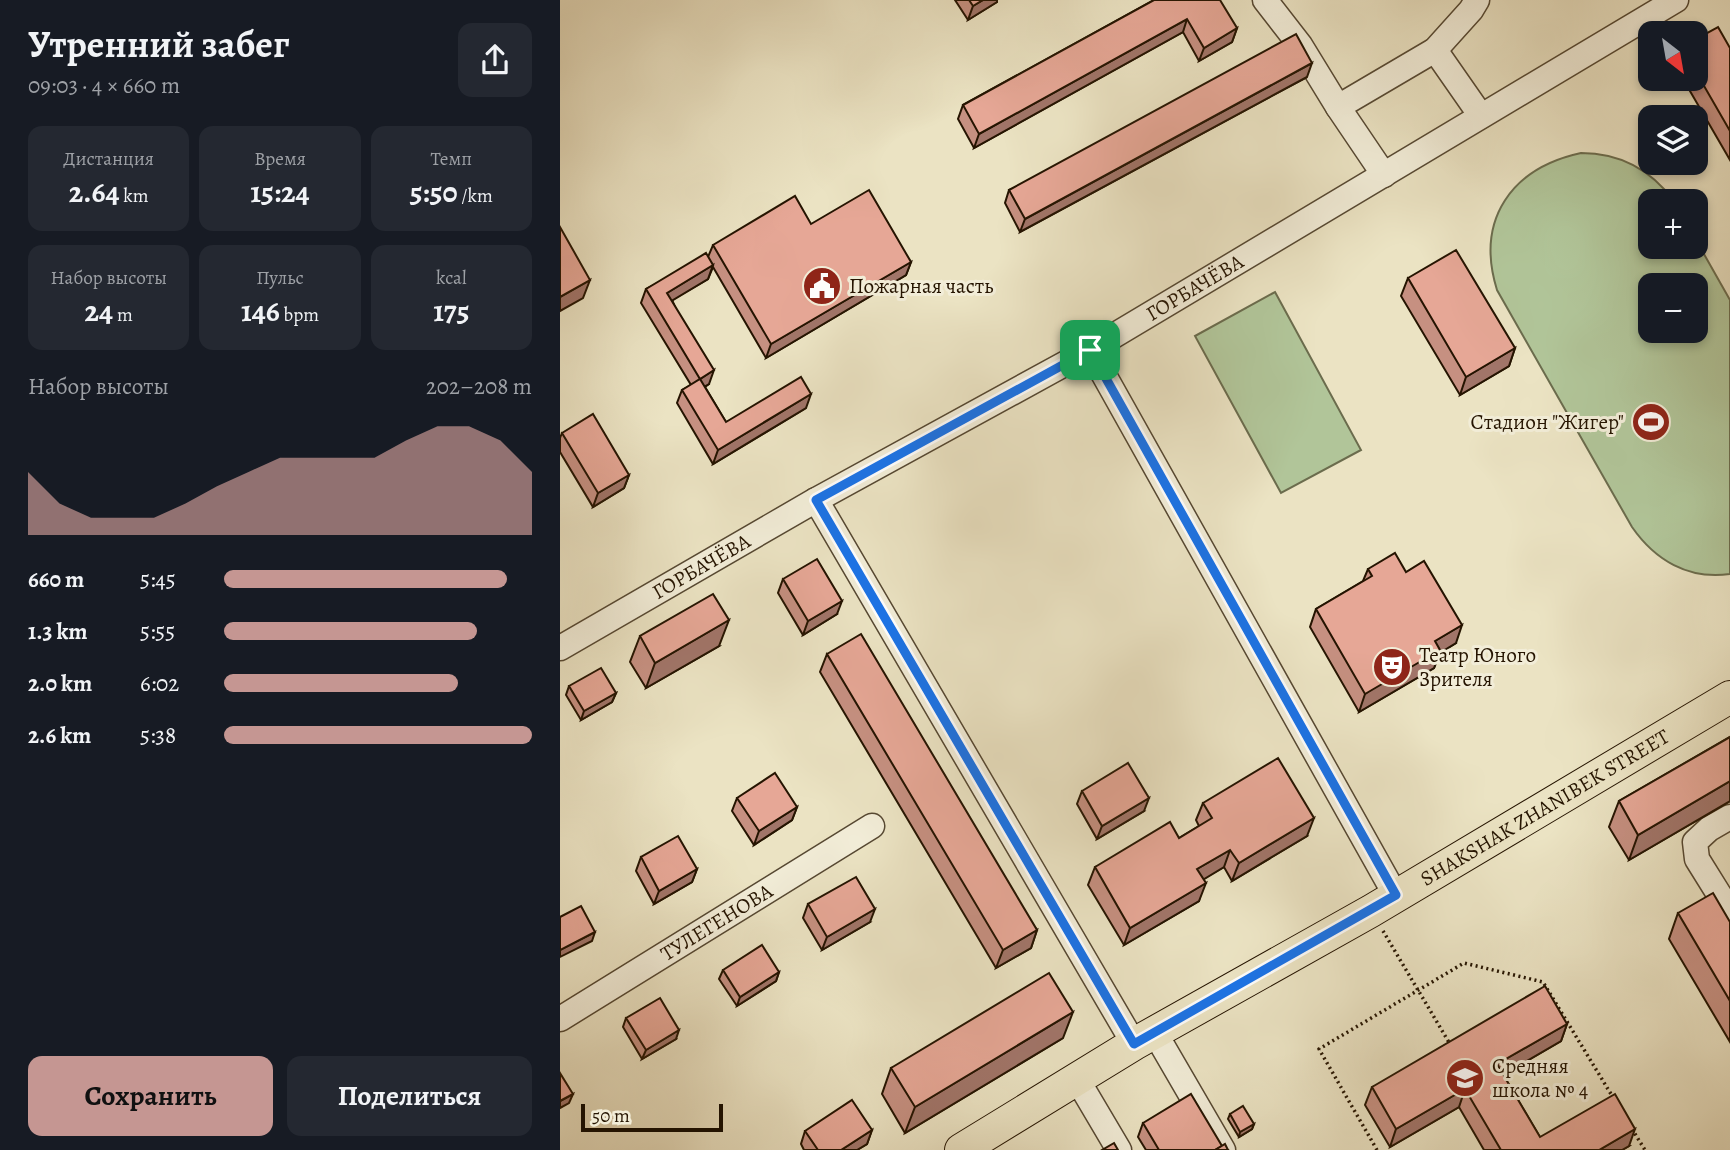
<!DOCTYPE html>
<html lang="ru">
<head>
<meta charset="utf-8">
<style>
  body { margin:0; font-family:Alegreya,serif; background:#242831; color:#f1f3f6; height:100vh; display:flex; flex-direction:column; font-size:26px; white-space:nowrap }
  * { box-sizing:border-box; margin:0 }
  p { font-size:23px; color:#9ea1a6 }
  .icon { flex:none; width:38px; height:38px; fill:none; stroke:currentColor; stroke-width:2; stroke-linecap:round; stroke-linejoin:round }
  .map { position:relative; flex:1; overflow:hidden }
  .panel { display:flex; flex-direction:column; background:#171b24; width:560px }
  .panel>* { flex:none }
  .needle { width:46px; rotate:149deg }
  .buttons { position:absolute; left:1078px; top:21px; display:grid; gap:14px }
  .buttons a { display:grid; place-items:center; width:70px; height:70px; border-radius:14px; background:#171b24; box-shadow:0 4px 10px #0003; font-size:35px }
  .scale { position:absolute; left:21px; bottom:18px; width:142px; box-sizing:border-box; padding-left:7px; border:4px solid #251401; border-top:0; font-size:19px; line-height:24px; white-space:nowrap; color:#251401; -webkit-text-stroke:5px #f2edd8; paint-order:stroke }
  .pin { position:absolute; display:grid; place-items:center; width:60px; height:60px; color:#fff; margin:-30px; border-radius:14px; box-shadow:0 4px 10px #0006 }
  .round { display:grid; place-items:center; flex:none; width:74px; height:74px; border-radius:14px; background:#242831 }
  .summary { display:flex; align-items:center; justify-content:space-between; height:119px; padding:0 28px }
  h1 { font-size:38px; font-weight:700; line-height:52px }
  .stats { display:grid; grid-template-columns:repeat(3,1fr); gap:10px; height:119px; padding:7px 28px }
  .stats div { display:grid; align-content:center; border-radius:14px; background:#242831; text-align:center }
  .stats b { font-size:30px; font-weight:700 }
  .stats small { font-size:19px; font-weight:400 }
  .stats p { font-size:19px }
  .chart { height:196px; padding:14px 28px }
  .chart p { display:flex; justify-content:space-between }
  .chart svg { width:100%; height:126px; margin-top:7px; fill:#c59692; opacity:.7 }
  .cta { display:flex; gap:14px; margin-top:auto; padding:14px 28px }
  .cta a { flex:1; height:80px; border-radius:14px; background:#c59692; color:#111; font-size:28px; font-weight:700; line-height:80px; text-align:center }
  .cta a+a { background:#242831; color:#f1f3f6 }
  ul { padding:0 28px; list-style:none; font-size:23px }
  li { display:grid; grid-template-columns:112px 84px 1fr; align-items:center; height:52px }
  li i { height:18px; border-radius:9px; background:#c59692 }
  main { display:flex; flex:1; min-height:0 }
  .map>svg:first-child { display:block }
  .green { fill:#b1c599; stroke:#6b6c4d; stroke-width:2; fill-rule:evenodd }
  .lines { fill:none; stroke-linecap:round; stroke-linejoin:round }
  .minor-casing { stroke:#564832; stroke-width:27 }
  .major-casing { stroke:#251401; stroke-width:34 }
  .path { stroke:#251401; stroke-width:3.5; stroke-dasharray:2 3.5; stroke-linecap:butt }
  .minor { stroke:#f2edd8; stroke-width:24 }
  .major { stroke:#ebe3c3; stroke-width:32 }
  .wall { fill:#c69081; stroke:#251401; stroke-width:2 }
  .shaded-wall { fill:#a17569; stroke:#251401; stroke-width:2 }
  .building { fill:#e6a796; stroke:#251401; stroke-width:2 }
  .route-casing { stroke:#fff; stroke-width:14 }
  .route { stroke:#1a73e8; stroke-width:9 }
  .labels { text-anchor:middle; stroke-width:6; stroke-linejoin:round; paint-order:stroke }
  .poi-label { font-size:21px; fill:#251401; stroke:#f2edd8; text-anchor:start }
  .street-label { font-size:21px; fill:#251401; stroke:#f2edd8 }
</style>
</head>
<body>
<main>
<section class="panel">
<div class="summary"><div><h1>Утренний забег</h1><p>09:03 · 4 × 660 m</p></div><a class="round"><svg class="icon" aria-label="share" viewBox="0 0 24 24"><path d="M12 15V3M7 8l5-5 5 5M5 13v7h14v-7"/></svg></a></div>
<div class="stats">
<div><p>Дистанция</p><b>2.64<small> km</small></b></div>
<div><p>Время</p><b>15:24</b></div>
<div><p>Темп</p><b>5:50<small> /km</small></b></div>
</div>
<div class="stats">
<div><p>Набор высоты</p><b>24<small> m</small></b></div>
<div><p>Пульс</p><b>146<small> bpm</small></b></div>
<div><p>kcal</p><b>175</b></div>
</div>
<div class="chart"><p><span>Набор высоты</span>202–208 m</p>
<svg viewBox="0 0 160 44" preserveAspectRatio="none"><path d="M0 44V22L10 33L20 38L30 38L40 38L50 33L60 27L70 22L80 17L90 17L100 17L110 17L120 11L130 6L140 6L150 11L160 22V44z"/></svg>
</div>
<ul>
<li><b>660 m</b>5:45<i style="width:92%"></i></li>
<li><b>1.3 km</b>5:55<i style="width:82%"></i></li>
<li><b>2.0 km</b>6:02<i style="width:76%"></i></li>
<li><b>2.6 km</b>5:38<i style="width:100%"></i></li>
</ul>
<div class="cta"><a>Сохранить</a><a>Поделиться</a></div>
</section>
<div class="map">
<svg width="1170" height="1150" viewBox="0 0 1170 1150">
  <rect width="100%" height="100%" fill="#ebe3c3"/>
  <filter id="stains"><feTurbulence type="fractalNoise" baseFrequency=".00286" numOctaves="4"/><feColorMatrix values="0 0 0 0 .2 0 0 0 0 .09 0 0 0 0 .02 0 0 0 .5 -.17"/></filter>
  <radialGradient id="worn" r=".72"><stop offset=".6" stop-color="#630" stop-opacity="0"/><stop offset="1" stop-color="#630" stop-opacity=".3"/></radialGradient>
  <g class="green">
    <path d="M1021,153c39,0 70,17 93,48h-24v46h46v-7l34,60v274c-42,6 -75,-14 -98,-47l-135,-237c-22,-71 15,-122 84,-137zM1090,285h46v46h-46z"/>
    <polygon points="715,292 801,450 721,493 635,336"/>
  </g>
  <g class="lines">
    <defs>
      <g id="minor">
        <polyline points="705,0 740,45 778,107 824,175"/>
        <polyline points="875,50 921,116"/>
        <polyline points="778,107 875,50 911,10 917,0"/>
        <polyline points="530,350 836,896"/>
        <polyline points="256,500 574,1044"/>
        <path id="s1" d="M0,648l256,-148 274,-150 586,-350"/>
        <polyline points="1170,817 1149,829 1135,842 1137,859 1170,912"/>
        <path id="s2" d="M0,1019l312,-193"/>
        <polyline points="595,1033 663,1150"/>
        <polyline points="517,1079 559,1150"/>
      </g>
      <g id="major">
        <path id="s3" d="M401,1150l173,-106 237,-133 359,-214"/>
      </g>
    </defs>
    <use href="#minor" class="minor-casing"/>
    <use href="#major" class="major-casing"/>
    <g class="path">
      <polyline points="823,931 890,1044"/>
      <polyline points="1072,1129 1085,1150"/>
      <polyline points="817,1150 759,1049 904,963 983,982 1054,1099"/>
    </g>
    <use href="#minor" class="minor"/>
    <use href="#major" class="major"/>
  </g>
  <g class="wall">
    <polygon points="395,0 437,0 437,2 408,20"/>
    <polygon points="594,0 677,28 672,42 639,61 623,32 414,148 398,119 403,105"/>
    <polygon points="1136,39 1170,48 1170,160 1123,79 1136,79"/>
    <polygon points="747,77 460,232 445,203 449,190"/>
    <polygon points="251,224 351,262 346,275 206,358 153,267 148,279 112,300 149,384 145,387 166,422 246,408 153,464 117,403 122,390 131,385 81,303 86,289 148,257 153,245"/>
    <polygon points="848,278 955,348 949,366 900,395 841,296"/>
    <polygon points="2,433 69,475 64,488 33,507 0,452 0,438"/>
    <polygon points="808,569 846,572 896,643 880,653 874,668 799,712 750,627 756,609 803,581"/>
    <polygon points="223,579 277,614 243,635 218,593"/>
    <polygon points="80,636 159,646 86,688 70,662"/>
    <polygon points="267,654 477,930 471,948 436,968 260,672"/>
    <polygon points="9,686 56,693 52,702 21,720 6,695"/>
    <polygon points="1170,737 1170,801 1069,860 1049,827 1059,801"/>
    <polygon points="522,791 584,811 537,839 517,804"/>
    <polygon points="177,798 237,807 232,820 194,845 172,811"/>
    <polygon points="643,803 747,836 672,881 664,867 643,879 639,901 564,945 528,885 535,867 619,838 639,826 636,820"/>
    <polygon points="81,857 137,869 132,882 94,904 76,871"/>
    <polygon points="248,904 310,922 262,950 243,918"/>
    <polygon points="1118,913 1170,922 1170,1042 1109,939"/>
    <polygon points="163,970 219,972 216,981 177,1006 159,979"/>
    <polygon points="66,1018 116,1039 82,1059 63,1027"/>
    <polygon points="1007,1024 1001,1041 943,1075 980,1137 1069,1146 1062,1150 924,1150 899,1107 830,1147 805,1105 812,1087"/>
    <polygon points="503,1038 345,1133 322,1094 331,1068"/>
    <polygon points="670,1114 694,1124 692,1129 679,1137 668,1119"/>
    <polygon points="583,1123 662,1146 668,1150 586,1150 578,1137"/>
    <polygon points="312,1130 307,1144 297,1150 244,1150 241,1144 245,1131"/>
  </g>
  <g class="shaded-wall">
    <polygon points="423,0 437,0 437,2 408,20 413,6"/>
    <polygon points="627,19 623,32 414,148 419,134"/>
    <polygon points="677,28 672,42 639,61 644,48"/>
    <polygon points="752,63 747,77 460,232 465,219"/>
    <polygon points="351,262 346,275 206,358 211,344"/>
    <polygon points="153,265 148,279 103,306 107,293"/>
    <polygon points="30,280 23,298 0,311 0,297"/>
    <polygon points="955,348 949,366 900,395 906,377"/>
    <polygon points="154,370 149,384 135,392 140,379"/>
    <polygon points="251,394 246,408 153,464 158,450"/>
    <polygon points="69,475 64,488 33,507 38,493"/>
    <polygon points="282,601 277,614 243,635 248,621"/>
    <polygon points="169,620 159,646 86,688 95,663"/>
    <polygon points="902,625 896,643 880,653 874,668 799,712 805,694 875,641"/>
    <polygon points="56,693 52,702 21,720 24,711"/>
    <polygon points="1170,781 1170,801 1069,860 1078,835"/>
    <polygon points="589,798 584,811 537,839 542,826"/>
    <polygon points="237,807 232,820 194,845 199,831"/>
    <polygon points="754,818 747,836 672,881 679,863"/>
    <polygon points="670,850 664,867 631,887 637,869"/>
    <polygon points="137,869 132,882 94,904 99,891"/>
    <polygon points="646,883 639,901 564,945 570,928"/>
    <polygon points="315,909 310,922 262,950 267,937"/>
    <polygon points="477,930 471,948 436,968 443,950"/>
    <polygon points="35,932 32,941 0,957 0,950"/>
    <polygon points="219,972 216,981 177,1006 180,997"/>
    <polygon points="513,1012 503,1038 345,1133 355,1107"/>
    <polygon points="1007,1024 1001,1041 931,1082 937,1064"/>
    <polygon points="119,1030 116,1039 82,1059 86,1050"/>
    <polygon points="905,1089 899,1107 830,1147 836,1129"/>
    <polygon points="13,1094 9,1103 0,1108 0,1101"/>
    <polygon points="694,1124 692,1129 679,1137 680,1132"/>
    <polygon points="1075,1129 1069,1146 1062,1150 1039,1150"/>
    <polygon points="312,1130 307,1144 297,1150 281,1150"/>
  </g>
  <g class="building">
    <polygon points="409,0 423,0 413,6"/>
    <polygon points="594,0 660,0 677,28 644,48 627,19 419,134 403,105"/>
    <polygon points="1158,27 1170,48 1170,131 1136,72 1136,39"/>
    <polygon points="736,34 752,63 465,219 449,190"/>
    <polygon points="309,190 351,262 211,344 153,245 235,196 251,224"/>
    <polygon points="0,227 30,280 0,297"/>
    <polygon points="896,250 955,348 906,377 848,278"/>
    <polygon points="146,253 153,265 107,293 154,370 140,379 86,289"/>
    <polygon points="241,377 251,394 158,450 122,390 140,379 166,422"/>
    <polygon points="33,414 69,475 38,493 2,433"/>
    <polygon points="835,553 846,572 864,561 902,625 875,641 880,650 805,694 756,609 812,576 808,569"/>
    <polygon points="257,559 282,601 248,621 223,579"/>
    <polygon points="153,594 169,620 95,663 80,636"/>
    <polygon points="301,634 477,930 443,950 267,654"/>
    <polygon points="41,668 56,693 24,711 9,686"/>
    <polygon points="1170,737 1170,781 1078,835 1059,801"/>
    <polygon points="718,758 754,818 679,863 670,850 637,869 646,883 570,928 535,867 610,822 619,838 652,818 643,803"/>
    <polygon points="568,763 589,798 542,826 522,791"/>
    <polygon points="215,773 237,807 199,831 177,798"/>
    <polygon points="118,836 137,869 99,891 81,857"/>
    <polygon points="296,877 315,909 267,937 248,904"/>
    <polygon points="1153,893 1170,922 1170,1001 1118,913"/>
    <polygon points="21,906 35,932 0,950 0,917"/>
    <polygon points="202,945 219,972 180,997 163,970"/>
    <polygon points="489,973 513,1012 355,1107 331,1068"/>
    <polygon points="985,986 1007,1024 937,1064 980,1137 1055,1094 1075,1129 1039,1150 941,1150 905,1089 836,1129 812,1087"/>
    <polygon points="100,998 119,1030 86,1050 66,1018"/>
    <polygon points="0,1073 13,1094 0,1101"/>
    <polygon points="631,1094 662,1146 655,1150 599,1150 583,1123"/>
    <polygon points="292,1100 312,1130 281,1150 258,1150 245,1131"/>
    <polygon points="683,1106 694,1124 680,1132 670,1114"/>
    <polygon points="554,1143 558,1150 542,1150"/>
    <polygon points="665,1144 668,1150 655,1150"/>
  </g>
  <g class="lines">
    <defs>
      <polygon id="route" points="530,350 836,895 574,1044 256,500"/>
    </defs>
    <use href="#route" class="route-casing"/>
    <use href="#route" class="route"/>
  </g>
  <defs>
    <symbol id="civic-disc" viewBox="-11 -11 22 22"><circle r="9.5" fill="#8f2418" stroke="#f2edd8"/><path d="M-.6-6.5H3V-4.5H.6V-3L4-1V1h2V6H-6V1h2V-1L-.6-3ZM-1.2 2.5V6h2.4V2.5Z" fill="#fff"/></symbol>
    <symbol id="stadium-disc" viewBox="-11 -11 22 22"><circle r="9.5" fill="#8f2418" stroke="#f2edd8"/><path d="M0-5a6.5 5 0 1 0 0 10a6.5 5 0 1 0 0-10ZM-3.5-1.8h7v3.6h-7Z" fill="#fff"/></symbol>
    <symbol id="theatre-disc" viewBox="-11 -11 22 22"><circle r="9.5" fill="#8f2418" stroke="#f2edd8"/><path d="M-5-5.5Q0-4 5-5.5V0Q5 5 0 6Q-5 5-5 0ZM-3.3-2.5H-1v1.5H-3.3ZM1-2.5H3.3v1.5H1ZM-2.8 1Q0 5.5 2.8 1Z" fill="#fff"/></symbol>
    <symbol id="school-disc" viewBox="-11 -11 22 22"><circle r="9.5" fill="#8f2418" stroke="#f2edd8"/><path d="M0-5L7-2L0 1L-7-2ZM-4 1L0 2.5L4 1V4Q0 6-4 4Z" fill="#fff"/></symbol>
  </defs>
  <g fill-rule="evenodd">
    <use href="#civic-disc" x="240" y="264" width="44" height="44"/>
    <use href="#stadium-disc" x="1069" y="400" width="44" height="44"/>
    <use href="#theatre-disc" x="810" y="645" width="44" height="44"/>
    <use href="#school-disc" x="883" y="1056" width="44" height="44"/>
  </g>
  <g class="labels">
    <g class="poi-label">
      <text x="289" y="293">Пожарная часть</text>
      <text x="1064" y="429" text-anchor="end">Стадион "Жигер"</text>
      <text x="859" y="662">Театр Юного<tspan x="859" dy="24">Зрителя</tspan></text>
      <text x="932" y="1073">Средняя<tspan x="932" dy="24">школа № 4</tspan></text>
    </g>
    <g class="street-label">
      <text dy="7" stroke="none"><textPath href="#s1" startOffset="730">ГОРБАЧЁВА</textPath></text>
      <text dy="7" stroke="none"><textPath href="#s1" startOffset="163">ГОРБАЧЁВА</textPath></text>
      <text dy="7" stroke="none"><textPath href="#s3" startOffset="677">SHAKSHAK ZHANIBEK STREET</textPath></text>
      <text dy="7" stroke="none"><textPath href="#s2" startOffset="184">ТУЛЕГЕНОВА</textPath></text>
    </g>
  </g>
  <rect width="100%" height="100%" filter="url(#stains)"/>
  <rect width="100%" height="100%" fill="url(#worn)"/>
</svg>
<div class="buttons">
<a><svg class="needle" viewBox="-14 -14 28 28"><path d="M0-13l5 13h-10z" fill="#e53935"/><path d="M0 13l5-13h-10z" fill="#9ea1a6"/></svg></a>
<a><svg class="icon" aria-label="layers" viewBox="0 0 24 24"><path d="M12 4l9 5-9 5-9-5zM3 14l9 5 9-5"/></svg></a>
<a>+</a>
<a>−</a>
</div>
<div class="scale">50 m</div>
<div class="pin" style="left:530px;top:350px;background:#1e9e55"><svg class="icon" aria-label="arrive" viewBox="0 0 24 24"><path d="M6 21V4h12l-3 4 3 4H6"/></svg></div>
</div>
</main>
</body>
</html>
